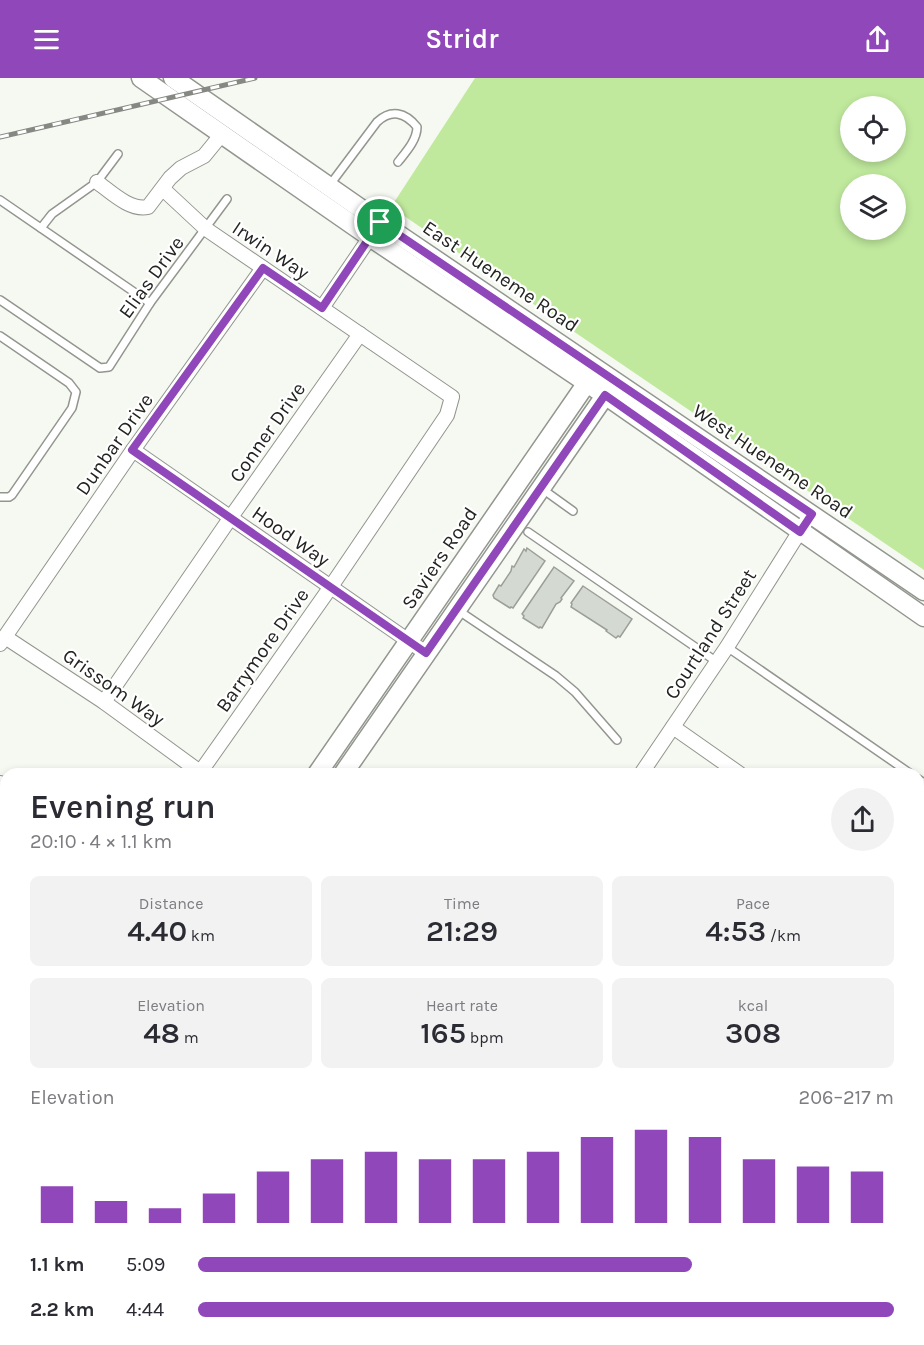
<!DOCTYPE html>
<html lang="en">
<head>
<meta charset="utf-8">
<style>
  body { margin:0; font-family:Karla,sans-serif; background:#f2f2f3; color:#2b2b33; height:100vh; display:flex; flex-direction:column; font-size:22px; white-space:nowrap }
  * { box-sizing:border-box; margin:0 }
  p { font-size:20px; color:#7c7c81 }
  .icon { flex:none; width:33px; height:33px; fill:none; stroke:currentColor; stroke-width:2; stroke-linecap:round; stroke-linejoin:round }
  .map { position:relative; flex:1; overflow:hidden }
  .side { position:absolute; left:0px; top:690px; width:924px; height:578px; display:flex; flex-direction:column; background:#fff; border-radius:18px 18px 0 0; box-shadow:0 3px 9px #0003 }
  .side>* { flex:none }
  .fabs { position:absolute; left:840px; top:18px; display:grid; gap:12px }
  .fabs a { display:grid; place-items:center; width:66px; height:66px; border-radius:50%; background:#fff; box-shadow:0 3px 9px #0003; font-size:30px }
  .pin { position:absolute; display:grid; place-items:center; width:51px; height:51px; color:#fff; margin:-26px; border:3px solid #fff; border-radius:50%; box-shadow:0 2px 6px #0007 }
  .round { display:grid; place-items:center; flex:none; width:63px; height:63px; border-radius:32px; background:#f2f2f3 }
  .summary { display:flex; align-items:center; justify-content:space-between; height:102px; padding:0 30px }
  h1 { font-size:33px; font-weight:600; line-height:45px }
  .figures { display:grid; grid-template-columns:repeat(3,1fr); gap:9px; height:102px; padding:6px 30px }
  .figures div { display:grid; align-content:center; border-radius:9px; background:#f2f2f3; text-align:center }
  .figures b { font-size:30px; font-weight:600 }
  .figures small { font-size:16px; font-weight:400 }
  .figures p { font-size:16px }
  .chart { height:168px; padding:12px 30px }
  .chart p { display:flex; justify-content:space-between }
  .chart svg { width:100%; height:108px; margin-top:6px; stroke:#9047b9; stroke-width:6 }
  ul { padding:0 30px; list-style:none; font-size:20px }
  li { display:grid; grid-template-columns:96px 72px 1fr; align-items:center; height:45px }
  li i { height:15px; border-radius:8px; background:#9047b9 }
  header { display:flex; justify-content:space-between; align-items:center; height:78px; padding:0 30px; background:#9047b9; color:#fff; font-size:27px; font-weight:600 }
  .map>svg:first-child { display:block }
  .green { fill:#c0e99d; fill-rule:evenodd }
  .building { fill:#d4d9d1; stroke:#9b9f98; stroke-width:1.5 }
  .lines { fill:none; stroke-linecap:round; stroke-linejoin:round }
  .lane-casing { stroke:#92968f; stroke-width:10 }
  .street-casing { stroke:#92968f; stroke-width:16 }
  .secondary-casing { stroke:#92968f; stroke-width:21 }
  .lane { stroke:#fff; stroke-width:7 }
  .street { stroke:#fff; stroke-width:14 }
  .secondary { stroke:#fff; stroke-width:18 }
  .rail-casing { stroke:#858883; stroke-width:5 }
  .rail { stroke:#fff; stroke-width:3; stroke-dasharray:9; stroke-linecap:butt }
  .route-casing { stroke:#fff; stroke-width:12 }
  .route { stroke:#9047b9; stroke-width:8 }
  .labels { text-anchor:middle; stroke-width:4.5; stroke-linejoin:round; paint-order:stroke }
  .street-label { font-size:20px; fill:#222421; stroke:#fff }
</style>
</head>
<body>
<header><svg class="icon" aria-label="menu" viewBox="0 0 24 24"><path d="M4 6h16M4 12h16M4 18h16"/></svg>Stridr<svg class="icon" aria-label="share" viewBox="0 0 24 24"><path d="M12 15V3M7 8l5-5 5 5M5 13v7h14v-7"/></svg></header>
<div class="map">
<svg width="924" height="1267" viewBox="0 0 924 1267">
  <rect width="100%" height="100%" fill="#f5f9f1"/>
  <path class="green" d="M475,0h449v492l-533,-363zM850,28h46v46h-46zM850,106h46v46h-46z"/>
  <g class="building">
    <polygon points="527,470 545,483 513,530 511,529 510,530 494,520 493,517 499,507 501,508 511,493 512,488 514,489 524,471 526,473"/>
    <polygon points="554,489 574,503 561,520 562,521 560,524 556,526 542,550 540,549 539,550 523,540 524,538 522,536"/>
    <polygon points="583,508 632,541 620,559 618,558 616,560 606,553 607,552 571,529 572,526 571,525"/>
  </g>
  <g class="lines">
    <defs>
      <g id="lane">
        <path d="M329,108l48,-64c14,-13 28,-10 40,5 0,13 -11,25 -19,35"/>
        <polyline points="0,122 150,225"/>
        <polyline points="41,150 52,136 97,104 118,76"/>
        <polyline points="0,222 100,290 109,289 150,225 227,121"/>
        <polyline points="0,258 69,305 76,314 72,330 12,417 9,419 0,419"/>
        <polyline points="541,410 573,433"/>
        <polyline points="528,454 717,584"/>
        <polyline points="459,533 556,598 575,614 617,662"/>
        <polyline points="727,569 911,696"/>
        <polyline points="918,701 924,705"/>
        <polyline points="918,890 924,881"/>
        <polyline points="918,939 924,943"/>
        <polyline points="0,1068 6,1059"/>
        <polyline points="126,1262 134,1267"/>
        <polyline points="654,1262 662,1267"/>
        <polyline points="835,1262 843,1267"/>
        <polyline points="34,1267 38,1262"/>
      </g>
      <g id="street">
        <path d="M97,104c14,10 33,29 51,25l22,-29 11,-10 23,-12 18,-22"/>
        <polyline points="163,111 206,151 452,319 447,337 330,510 199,696"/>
        <polyline points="322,230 375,152"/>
        <polyline points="133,372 426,575"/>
        <polyline points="5,559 104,624 200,694"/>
        <polyline points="0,566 133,372 263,190"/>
        <polyline points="104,624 231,439 360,256"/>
        <polyline points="673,649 740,696"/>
        <polyline points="641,696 727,569 805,445"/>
        <polyline points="0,705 6,709"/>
        <polyline points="0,808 6,800"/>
        <polyline points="918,820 924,825"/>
        <polyline points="0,865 6,870"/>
        <polyline points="256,1262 264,1267"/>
        <polyline points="525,1262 533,1267"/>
        <polyline points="785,1262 793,1267"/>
        <polyline points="120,1267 124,1262"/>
        <polyline points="343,1267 347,1262"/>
        <polyline points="647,1267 650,1262"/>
      </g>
      <g id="secondary">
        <polyline points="141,0 370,159 605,317 924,539"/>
        <polyline points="173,0 380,144 924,513"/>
        <polyline points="317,696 593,296"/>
        <polyline points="343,696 611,309"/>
        <polyline points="0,1157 6,1148"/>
        <polyline points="0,1193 6,1185"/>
      </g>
    </defs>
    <use href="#lane" class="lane-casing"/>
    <use href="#street" class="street-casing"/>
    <use href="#secondary" class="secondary-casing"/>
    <use href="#lane" class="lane"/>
    <use href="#street" class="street"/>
    <use href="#secondary" class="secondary"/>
    <defs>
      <polyline id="rail" points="0,59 255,0"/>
    </defs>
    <use href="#rail" class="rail-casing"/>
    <use href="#rail" class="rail"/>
  </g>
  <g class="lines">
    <defs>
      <polygon id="route" points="380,144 812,436 800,454 605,317 426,575 132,372 263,190 322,230"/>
    </defs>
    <use href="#route" class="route-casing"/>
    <use href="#route" class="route"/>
  </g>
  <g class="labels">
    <g class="street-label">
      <text transform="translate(271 172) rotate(34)" y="7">Irwin Way</text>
      <text transform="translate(501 198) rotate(34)" y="7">East Hueneme Road</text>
      <text transform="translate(151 199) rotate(-54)" y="7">Elias Drive</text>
      <text transform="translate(267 354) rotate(-55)" y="7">Conner Drive</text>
      <text transform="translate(114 366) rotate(-55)" y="7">Dunbar Drive</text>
      <text transform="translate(773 383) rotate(34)" y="7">West Hueneme Road</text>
      <text transform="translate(291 458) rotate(35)" y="7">Hood Way</text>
      <text transform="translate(439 480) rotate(-56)" y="7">Saviers Road</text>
      <text transform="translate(710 556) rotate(-57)" y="7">Courtland Street</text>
      <text transform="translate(262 572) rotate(-55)" y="7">Barrymore Drive</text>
      <text transform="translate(114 609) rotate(35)" y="7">Grissom Way</text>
    </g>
  </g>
</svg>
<div class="fabs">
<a><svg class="icon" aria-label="locate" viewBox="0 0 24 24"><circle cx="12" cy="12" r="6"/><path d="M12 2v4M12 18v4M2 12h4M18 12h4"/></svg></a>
<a><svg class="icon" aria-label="layers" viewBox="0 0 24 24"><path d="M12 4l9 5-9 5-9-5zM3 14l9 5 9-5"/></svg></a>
</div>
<div class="pin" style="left:380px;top:144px;background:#1e9e55"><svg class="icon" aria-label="arrive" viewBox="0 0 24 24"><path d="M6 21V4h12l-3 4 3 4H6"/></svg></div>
<section class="side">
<div class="summary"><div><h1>Evening run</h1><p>20:10 · 4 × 1.1 km</p></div><a class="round"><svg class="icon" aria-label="share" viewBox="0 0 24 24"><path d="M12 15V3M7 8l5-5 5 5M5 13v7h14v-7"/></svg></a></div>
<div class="figures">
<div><p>Distance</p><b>4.40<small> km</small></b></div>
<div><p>Time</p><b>21:29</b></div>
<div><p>Pace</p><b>4:53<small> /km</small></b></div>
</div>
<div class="figures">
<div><p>Elevation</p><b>48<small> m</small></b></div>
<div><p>Heart rate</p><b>165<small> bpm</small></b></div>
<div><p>kcal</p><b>308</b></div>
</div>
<div class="chart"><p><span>Elevation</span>206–217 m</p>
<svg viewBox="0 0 160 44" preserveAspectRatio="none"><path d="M5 44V29M15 44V35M25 44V38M35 44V32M45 44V23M55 44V18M65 44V15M75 44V18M85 44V18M95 44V15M105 44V9M115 44V6M125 44V9M135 44V18M145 44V21M155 44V23"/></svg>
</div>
<ul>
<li><b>1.1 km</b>5:09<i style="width:71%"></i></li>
<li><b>2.2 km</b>4:44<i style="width:100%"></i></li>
</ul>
</section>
</div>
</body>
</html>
